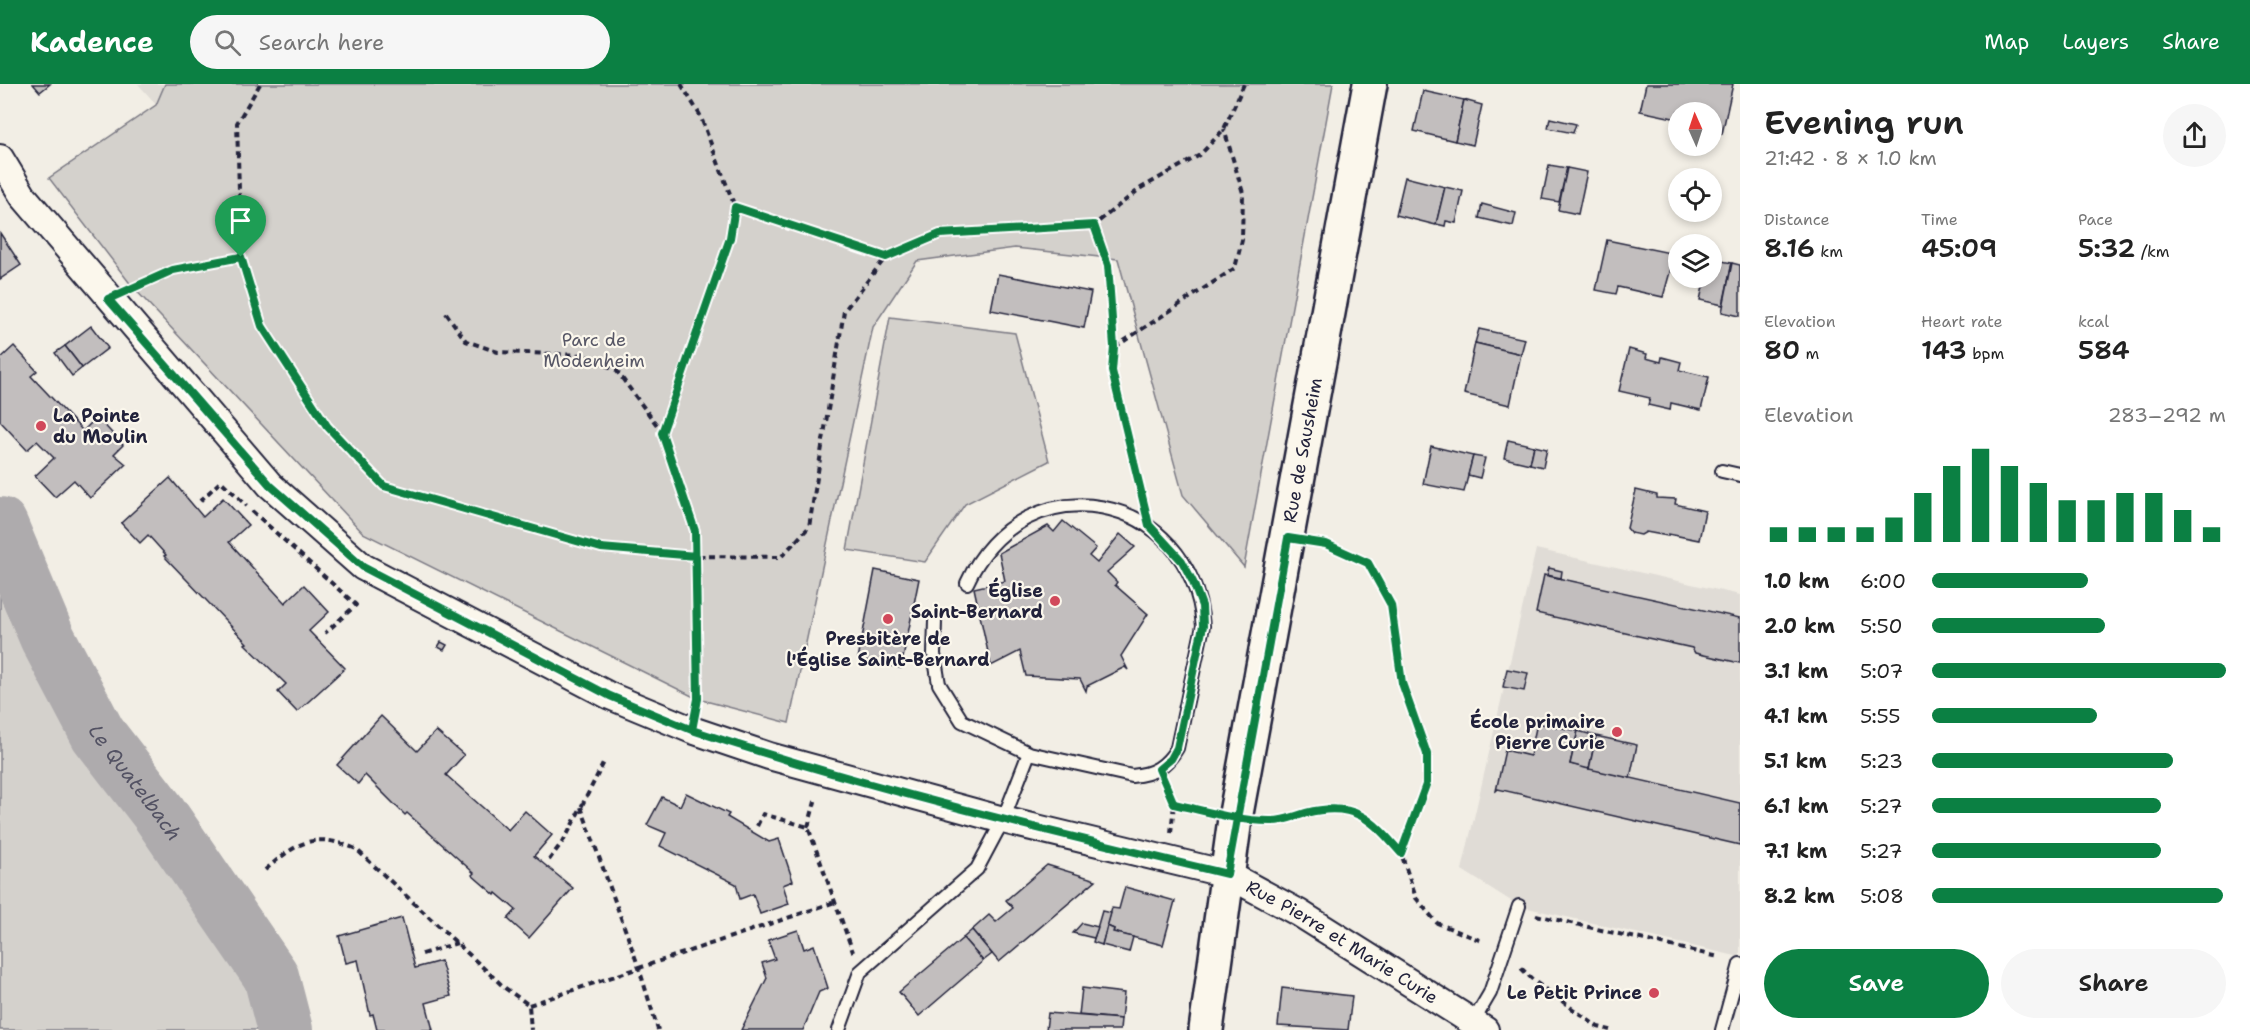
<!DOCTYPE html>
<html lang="en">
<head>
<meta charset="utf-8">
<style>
  body { margin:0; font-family:"Shantell Sans",sans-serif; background:#f6f6f6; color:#222; height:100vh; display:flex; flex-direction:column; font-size:22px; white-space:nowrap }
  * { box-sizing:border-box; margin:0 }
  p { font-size:20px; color:#767676 }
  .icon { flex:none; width:33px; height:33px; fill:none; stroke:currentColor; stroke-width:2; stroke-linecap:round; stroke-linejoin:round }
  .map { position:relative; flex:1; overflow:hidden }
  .drawer { display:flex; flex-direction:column; background:#fff; width:510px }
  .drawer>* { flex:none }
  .needle { width:39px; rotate:357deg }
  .controls { position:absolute; left:1668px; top:18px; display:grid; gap:12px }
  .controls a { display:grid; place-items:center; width:54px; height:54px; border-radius:50%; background:#fff; box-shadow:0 3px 9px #0003; font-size:30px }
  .pin { position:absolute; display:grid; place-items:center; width:51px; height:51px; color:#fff; margin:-62px -26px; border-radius:50% 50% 50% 0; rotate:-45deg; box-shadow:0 0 6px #0007 }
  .pin .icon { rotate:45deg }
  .round { display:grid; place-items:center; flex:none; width:63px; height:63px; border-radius:32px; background:#f6f6f6 }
  .summary { display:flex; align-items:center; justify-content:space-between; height:102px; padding:0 24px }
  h1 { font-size:33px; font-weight:600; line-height:45px }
  .metrics { display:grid; grid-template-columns:repeat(3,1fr); gap:9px; height:102px; padding:6px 24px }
  .metrics div { display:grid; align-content:center }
  .metrics b { font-size:26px; font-weight:600 }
  .metrics small { font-size:16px; font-weight:400 }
  .metrics p { font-size:16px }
  .chart { height:168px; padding:12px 24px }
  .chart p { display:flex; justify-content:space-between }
  .chart svg { width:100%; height:108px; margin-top:6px; stroke:#0b8043; stroke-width:6 }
  .cta { display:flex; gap:12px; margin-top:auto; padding:12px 24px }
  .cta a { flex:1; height:69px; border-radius:36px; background:#0b8043; color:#fff; font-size:24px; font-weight:600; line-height:69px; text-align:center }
  .cta a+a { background:#f6f6f6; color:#222 }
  ul { padding:0 24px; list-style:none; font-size:20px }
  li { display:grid; grid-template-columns:96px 72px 1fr; align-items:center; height:45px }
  li i { height:15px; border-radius:8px; background:#0b8043 }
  header { display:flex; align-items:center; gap:36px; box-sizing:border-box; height:84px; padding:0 30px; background:#0b8043; color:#fff }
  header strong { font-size:28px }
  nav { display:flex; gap:33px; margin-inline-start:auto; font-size:21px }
  .search { width:420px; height:54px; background:#f6f6f6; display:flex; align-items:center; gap:15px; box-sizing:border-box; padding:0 21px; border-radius:33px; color:#767676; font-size:22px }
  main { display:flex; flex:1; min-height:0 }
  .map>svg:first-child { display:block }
  .built { fill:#e0dcd6 }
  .green { fill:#d4d1cc; stroke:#7b7a84; stroke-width:1.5 }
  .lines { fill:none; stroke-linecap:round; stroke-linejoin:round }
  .river { stroke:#aeabad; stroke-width:56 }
  .building { fill:#c2bebe; stroke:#22223b; stroke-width:1.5 }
  .lane-casing { stroke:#22223b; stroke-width:16 }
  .street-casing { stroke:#22223b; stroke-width:30 }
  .secondary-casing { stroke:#22223b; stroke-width:38 }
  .path { stroke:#22223b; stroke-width:4; stroke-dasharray:6 4.5; stroke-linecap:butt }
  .lane { stroke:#fbf7ec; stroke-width:12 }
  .street { stroke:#fbf7ec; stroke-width:26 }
  .secondary { stroke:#fbf7ec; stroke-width:33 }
  .route-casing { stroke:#fff; stroke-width:12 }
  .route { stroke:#0b8043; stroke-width:8 }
  .poi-dot { fill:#d1495b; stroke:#fbf7ec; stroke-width:2 }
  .labels { text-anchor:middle; stroke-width:4.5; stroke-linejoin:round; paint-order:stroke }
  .park-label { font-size:18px; fill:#575766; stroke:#fbf7ec }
  .poi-label { font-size:18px; font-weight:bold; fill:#22223b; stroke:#fbf7ec; text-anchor:end }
  .street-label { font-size:18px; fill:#22223b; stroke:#fbf7ec }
  .water-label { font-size:20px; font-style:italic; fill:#535263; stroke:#fbf7ec }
</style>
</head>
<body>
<header>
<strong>Kadence</strong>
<div class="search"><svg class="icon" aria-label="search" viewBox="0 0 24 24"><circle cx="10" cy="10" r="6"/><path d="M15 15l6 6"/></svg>Search here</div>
<nav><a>Map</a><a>Layers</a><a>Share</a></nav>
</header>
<main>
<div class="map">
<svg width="1740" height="946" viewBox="0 0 1740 946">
  <rect width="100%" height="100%" fill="#f2eee5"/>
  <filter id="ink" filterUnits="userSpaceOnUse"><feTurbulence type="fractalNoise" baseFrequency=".0167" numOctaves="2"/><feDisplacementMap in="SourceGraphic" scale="12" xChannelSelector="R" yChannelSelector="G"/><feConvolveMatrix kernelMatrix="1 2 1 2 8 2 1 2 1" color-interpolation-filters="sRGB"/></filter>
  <g filter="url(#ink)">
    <g class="built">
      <polygon points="138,0 165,0 156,20"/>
      <polygon points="1536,465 1740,511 1740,873 1519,822 1462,786"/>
    </g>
    <g class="green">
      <polygon points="165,0 1333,0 1244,483 1183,411 1118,175 1015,164 917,177 873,243 789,639 698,615 363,449 132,202 49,94 156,21"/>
      <polygon points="890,233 1015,249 1049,377 965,420 925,478 847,466"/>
      <polygon points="0,476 8,490 28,545 93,668 258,897 271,946 0,946"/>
    </g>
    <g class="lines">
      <path class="river" id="s1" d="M0,441l47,112 51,97 61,79 112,163 14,54"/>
    </g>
    <g class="building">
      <polygon points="33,0 50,0 40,8"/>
      <polygon points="1646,0 1733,0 1722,50 1712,48 1712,28 1678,28 1678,35 1640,27"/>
      <polygon points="1423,7 1464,16 1455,57 1414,47"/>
      <polygon points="1464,16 1482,21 1473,61 1455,57"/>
      <polygon points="1550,34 1576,40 1573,49 1548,44"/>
      <polygon points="1549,81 1567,84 1559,118 1542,115"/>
      <polygon points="1567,84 1587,88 1578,130 1558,126"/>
      <polygon points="1405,93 1445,103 1436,141 1396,131"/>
      <polygon points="1445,103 1463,107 1456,139 1446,137 1445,142 1436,140"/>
      <polygon points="1482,120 1516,129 1513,142 1479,134"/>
      <polygon points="0,149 21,181 0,195"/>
      <polygon points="1607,156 1675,170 1663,213 1618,203 1616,210 1596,206"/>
      <polygon points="1712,175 1732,179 1723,221 1700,216 1705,194 1712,194"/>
      <polygon points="1732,179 1740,181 1740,232 1722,228"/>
      <polygon points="998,190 1091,208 1084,244 991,226"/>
      <polygon points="91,242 108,264 82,284 65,262"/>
      <polygon points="1479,245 1525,255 1521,270 1475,259"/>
      <polygon points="1475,259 1521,270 1510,321 1464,310"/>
      <polygon points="14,262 37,287 31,292 83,347 97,333 123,361 114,370 126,380 90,414 74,396 55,413 35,392 54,374 37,357 27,366 0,337 0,275"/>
      <polygon points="65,262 82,284 72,292 55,269"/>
      <polygon points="1629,265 1647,270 1646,274 1661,278 1662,273 1681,278 1679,286 1709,293 1701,326 1671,319 1670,326 1648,321 1650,314 1619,307"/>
      <polygon points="1508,356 1534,362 1530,380 1504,374"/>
      <polygon points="1431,362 1473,372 1464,408 1423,400"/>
      <polygon points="1534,362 1547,365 1543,383 1530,380"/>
      <polygon points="1473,372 1485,374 1480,394 1468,391"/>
      <polygon points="170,394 203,433 223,414 248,441 229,458 285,519 304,501 329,528 309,547 345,584 297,628 278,608 286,600 245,560 247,559 164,472 166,471 148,451 140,459 121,439"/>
      <polygon points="1636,406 1657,411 1657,414 1676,415 1675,420 1705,427 1699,456 1668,450 1668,452 1646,448 1641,451 1631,449 1627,444"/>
      <polygon points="1063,437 1096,464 1089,472 1097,479 1120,450 1135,463 1107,488 1117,498 1115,501 1148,530 1121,572 1128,586 1125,583 1087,602 1086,607 1080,595 1026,592 1020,567 991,582 974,504 1005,497 999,469 1048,442 1054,448"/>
      <polygon points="1549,484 1562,487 1561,494 1547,491"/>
      <polygon points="875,486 919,495 901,584 858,575"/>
      <polygon points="1544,491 1740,534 1740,579 1695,569 1692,564 1536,529"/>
      <polygon points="441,558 447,561 444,566 438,563"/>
      <polygon points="1507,585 1528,589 1524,607 1503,603"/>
      <polygon points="381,632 417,667 436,647 464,671 446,691 508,746 525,727 552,751 534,772 573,804 529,854 508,835 516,826 496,809 495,811 472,791 474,789 407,729 405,731 365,691 358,700 337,681"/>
      <polygon points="1537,639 1578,647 1570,680 1740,719 1740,761 1498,705 1496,707 1505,666 1530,672"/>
      <polygon points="1578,647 1596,652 1589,685 1570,680"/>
      <polygon points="1596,652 1637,661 1630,694 1589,685"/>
      <polygon points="686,709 729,730 727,733 769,758 779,755 793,797 783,801 789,820 760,830 753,810 740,815 736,800 660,762 666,749 647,741 662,713 680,722"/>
      <polygon points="1047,781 1096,796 999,878 972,846 989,831 996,838 1013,824 1006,816"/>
      <polygon points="1125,803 1175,817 1163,861 1113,848 1114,845 1107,842 1112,824 1119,825"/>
      <polygon points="1102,827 1111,829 1102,861 1093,858"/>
      <polygon points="402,834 415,884 441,877 451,912 426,919 433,946 377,946 373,930 370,931 358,876 346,879 339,852"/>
      <polygon points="1082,839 1098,843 1094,854 1073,849"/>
      <polygon points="1107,842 1114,845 1113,848 1133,853 1129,868 1102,861"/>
      <polygon points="798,846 804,865 814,861 828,904 819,908 803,946 741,946 767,894 762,879 775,875 768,856"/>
      <polygon points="972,846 992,870 983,877 963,854"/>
      <polygon points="963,854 983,877 919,932 899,908"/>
      <polygon points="1082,904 1124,909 1121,935 1079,931"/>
      <polygon points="1282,904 1352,912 1348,946 1278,942"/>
      <polygon points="1048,929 1121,935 1120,946 1046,946"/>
    </g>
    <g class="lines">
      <defs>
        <g id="lane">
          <polyline points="1722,387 1740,391"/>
          <path d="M935,537l-1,33 5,30 23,37 67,32 103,23c21,-2 34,-9 45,-28l26,-122c-11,-135 -179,-167 -236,-43"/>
          <polyline points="1473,938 1490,909 1519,822"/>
          <polyline points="839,946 860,888 977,785 1003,736 1029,669"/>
          <polyline points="1722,946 1740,880"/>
        </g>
        <g id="street">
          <path id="s2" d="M0,74l23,38 247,289 93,82 247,129 82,34 77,26 234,64 224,54 72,39 186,117"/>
        </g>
        <g id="secondary">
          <path id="s3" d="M1206,946l29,-211 135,-735"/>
        </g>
      </defs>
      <use href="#lane" class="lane-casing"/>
      <use href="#street" class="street-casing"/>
      <use href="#secondary" class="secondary-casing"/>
      <g class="path">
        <polyline points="260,0 237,39 241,173 262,242 327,342 384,402 601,464 696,472 781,473 809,443 844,227 886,173 940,150 1094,141 1141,104 1200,71 1224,45 1244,0"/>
        <polyline points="681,0 700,31 735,123 730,155 662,349 695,447 697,618"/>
        <polyline points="735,123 886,173"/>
        <polyline points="1094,141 1108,181 1114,263 1112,287 1143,415"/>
        <polyline points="135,201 173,186 241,173"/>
        <polyline points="446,229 466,257 498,268 584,271 616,286 662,348"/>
        <polyline points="1115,263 1235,184 1242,156 1243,109 1224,45"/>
        <polyline points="200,417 221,397 247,422"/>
        <polyline points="252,427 356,521 325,549"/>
        <polyline points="1318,459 1368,479 1391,521 1402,599 1427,670 1427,698 1401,769"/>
        <polyline points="1166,702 1174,720 1203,727"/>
        <polyline points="581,723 639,884 658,946"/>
        <polyline points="1267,737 1325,724 1349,726 1370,735 1401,769 1416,814 1437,839 1484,858"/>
        <polyline points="757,742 763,730 808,743 853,868"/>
        <polyline points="808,743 816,714"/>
        <polyline points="1171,749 1174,720"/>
        <polyline points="549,776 566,753 604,678"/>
        <path d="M265,786c33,-28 49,-39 91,-21l149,139 24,17 2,25"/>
        <polyline points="1536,831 1719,873"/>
        <polyline points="422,870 457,859"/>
        <polyline points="1521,884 1534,897 1598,943 1610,946"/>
        <polyline points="529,921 835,818"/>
      </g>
      <use href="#lane" class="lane"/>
      <use href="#street" class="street"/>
      <use href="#secondary" class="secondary"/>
    </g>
  </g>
  <g class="lines" filter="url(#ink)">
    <defs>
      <path id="route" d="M241,173l21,69 65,100 57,60 217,62 95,8 2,143 -6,31c175,58 355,101 535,144l61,-336 38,6 42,19 23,42 11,78 25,71v28l-26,71c-30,-35 -47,-52 -95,-40 -11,3 -24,9 -36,8 -33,0 -64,-10 -96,-17l-15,-35 12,-10 6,-11 26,-122 -1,-20 -9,-24 -11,-21 -33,-36 -37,-154 2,-24 -6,-82 -14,-40 -154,9 -54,23 -151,-50 -5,31 -68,195 33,98 3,168 -6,31 -82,-34 -247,-129 -93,-82 -162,-186 65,-29 68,-13"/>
    </defs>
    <use href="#route" class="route-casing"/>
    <use href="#route" class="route"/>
  </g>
  <g class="poi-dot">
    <circle cx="41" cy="342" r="6"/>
    <circle cx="1055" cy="517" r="6"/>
    <circle cx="888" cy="535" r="6"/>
    <circle cx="1617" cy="648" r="6"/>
    <circle cx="1654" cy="909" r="6"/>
  </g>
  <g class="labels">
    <g class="park-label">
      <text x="594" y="262">Parc de<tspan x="594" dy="21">Modenheim</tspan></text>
    </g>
    <g class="poi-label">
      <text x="53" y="338" text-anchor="start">La Pointe<tspan x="53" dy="21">du Moulin</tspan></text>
      <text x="1043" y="513">Église<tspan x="1043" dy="21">Saint-Bernard</tspan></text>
      <text x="888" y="561" text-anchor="middle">Presbitère de<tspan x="888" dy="21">l'Église Saint-Bernard</tspan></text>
      <text x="1605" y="644">École primaire<tspan x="1605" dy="21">Pierre Curie</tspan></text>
      <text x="1642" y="915">Le Petit Prince</text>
    </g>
    <g class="street-label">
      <text dy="6" stroke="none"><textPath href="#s3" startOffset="588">Rue de Sausheim</textPath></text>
      <text dy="6" stroke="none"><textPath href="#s2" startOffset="1604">Rue Pierre et Marie Curie</textPath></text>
    </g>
    <g class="water-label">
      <text dy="7" stroke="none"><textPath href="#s1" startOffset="292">Le Quatelbach</textPath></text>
    </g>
  </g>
</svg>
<div class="controls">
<a><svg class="needle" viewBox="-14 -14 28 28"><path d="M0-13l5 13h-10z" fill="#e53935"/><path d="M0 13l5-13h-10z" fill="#767676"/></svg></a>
<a><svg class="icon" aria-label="locate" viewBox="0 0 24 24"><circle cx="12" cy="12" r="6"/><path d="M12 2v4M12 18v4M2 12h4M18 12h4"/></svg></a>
<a><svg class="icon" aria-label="layers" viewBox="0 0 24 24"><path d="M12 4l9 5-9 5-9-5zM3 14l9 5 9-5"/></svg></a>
</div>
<div class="pin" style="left:241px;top:173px;background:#1e9e55"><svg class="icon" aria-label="arrive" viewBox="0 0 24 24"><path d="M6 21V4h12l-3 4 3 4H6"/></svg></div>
</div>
<section class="drawer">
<div class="summary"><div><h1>Evening run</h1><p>21:42 · 8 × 1.0 km</p></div><a class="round"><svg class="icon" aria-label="share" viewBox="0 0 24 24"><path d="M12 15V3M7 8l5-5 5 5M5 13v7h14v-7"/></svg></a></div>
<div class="metrics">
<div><p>Distance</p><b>8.16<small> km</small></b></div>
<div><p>Time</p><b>45:09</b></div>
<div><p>Pace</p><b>5:32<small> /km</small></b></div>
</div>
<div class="metrics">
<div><p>Elevation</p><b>80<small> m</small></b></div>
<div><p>Heart rate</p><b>143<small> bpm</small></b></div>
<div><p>kcal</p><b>584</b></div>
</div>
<div class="chart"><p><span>Elevation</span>283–292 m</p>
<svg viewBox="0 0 160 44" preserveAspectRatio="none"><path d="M5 44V38M15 44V38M25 44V38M35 44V38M45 44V34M55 44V24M65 44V13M75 44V6M85 44V13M95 44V20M105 44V27M115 44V27M125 44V24M135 44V24M145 44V31M155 44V38"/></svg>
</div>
<ul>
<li><b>1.0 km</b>6:00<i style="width:53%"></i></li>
<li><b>2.0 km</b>5:50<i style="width:59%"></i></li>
<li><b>3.1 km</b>5:07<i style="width:100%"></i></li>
<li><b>4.1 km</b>5:55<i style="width:56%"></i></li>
<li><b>5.1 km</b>5:23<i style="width:82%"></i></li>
<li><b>6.1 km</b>5:27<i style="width:78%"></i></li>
<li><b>7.1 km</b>5:27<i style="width:78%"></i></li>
<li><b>8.2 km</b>5:08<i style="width:99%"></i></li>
</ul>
<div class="cta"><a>Save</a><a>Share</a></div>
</section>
</main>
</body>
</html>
